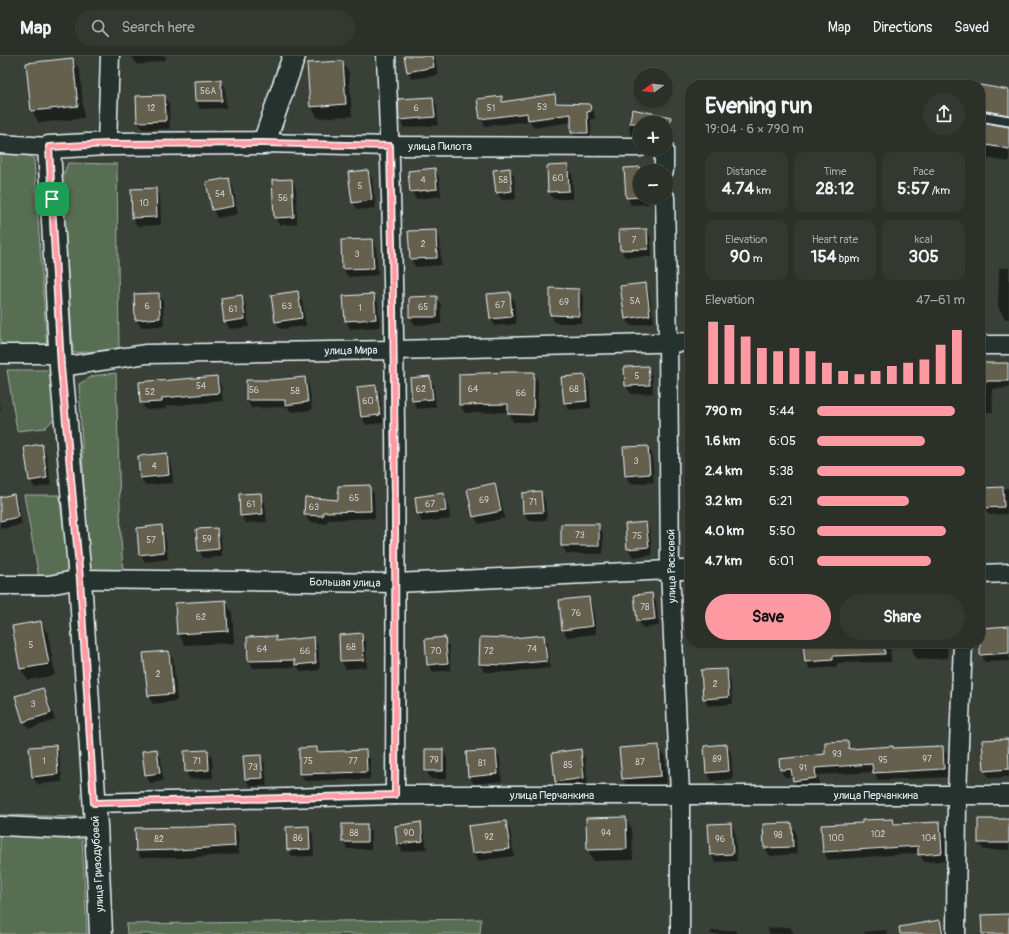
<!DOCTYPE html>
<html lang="en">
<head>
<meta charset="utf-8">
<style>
  body { margin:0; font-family:Pangolin,sans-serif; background:#333831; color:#f1f3f6; height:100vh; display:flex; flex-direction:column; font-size:15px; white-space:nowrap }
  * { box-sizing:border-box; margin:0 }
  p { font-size:13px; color:#a6a9a8 }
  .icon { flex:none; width:22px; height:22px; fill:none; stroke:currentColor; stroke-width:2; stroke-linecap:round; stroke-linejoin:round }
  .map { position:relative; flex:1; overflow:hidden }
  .drawer { position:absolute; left:685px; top:24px; width:300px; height:568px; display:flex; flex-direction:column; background:#2b3029; border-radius:16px; box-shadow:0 1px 3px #0004,0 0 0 1px #474b46 }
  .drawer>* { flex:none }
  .needle { width:26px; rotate:256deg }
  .buttons { position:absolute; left:633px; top:12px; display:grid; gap:8px }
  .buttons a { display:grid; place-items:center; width:40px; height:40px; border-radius:50%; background:#2b3029; box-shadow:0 1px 3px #0004,0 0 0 1px #474b46; font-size:20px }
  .pin { position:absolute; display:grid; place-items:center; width:34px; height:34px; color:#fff; margin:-17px; border-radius:8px; box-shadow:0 2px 6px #0006 }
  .round { display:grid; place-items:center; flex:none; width:42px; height:42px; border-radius:21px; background:#333831 }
  .headline { display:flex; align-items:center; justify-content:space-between; height:68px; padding:0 20px }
  h1 { font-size:22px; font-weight:800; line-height:30px }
  .stats { display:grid; grid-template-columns:repeat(3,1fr); gap:6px; height:68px; padding:4px 20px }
  .stats div { display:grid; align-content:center; border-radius:10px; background:#333831; text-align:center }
  .stats b { font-size:17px; font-weight:800 }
  .stats small { font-size:11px; font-weight:400 }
  .stats p { font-size:11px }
  .chart { height:112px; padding:8px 20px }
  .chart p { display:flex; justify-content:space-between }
  .chart svg { width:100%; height:72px; margin-top:4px; stroke:#ff9aa2; stroke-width:6 }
  .primary-button { display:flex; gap:8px; margin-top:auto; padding:8px 20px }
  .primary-button a { flex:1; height:46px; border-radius:24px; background:#ff9aa2; color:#111; font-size:16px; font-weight:800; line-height:46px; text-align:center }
  .primary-button a+a { background:#333831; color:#f1f3f6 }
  ul { padding:0 20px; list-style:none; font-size:13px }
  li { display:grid; grid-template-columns:64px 48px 1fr; align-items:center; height:30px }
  li i { height:10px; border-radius:5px; background:#ff9aa2 }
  header { display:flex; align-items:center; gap:24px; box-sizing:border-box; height:56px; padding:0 20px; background:#2b3029; border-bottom:1px solid #474b46 }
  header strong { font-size:19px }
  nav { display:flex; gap:22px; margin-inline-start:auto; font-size:14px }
  .search { width:280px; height:36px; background:#333831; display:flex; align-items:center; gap:10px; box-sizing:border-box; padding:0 14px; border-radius:22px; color:#a6a9a8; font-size:15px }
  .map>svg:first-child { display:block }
  .green { fill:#596e53; stroke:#a0b0a6 }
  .shadow { fill:#0007 }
  .building { fill:#655f4e; stroke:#e8f1f8 }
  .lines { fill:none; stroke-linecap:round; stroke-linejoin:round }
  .service-casing { stroke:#e8f1f8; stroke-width:12 }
  .minor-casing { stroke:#e8f1f8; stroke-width:21 }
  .tertiary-casing { stroke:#e8f1f8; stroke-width:25 }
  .service { stroke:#26332d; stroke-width:9 }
  .minor { stroke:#26332d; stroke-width:18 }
  .tertiary { stroke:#26332d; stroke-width:22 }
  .route-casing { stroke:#fff; stroke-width:8 }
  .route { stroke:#ff9aa2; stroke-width:5 }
  .labels { text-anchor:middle; stroke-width:3; stroke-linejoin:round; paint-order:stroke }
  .number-label { font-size:9px; fill:#c7ccce }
  .street-label { font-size:11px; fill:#e8f1f8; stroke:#26332d }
</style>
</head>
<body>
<header>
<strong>Map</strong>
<div class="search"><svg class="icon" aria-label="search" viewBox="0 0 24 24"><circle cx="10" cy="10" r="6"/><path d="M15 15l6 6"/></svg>Search here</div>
<nav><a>Map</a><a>Directions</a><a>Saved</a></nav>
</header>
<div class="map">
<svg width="1009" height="878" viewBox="0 0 1009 878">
  <rect width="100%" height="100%" fill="#394037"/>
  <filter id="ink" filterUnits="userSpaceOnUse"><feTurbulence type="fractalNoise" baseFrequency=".025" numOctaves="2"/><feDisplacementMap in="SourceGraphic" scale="8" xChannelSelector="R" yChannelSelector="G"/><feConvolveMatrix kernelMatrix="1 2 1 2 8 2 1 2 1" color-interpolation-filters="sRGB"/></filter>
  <g filter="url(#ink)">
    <g class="green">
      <polygon points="0,95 23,97 34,103 47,293 12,294 0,286"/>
      <polygon points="68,107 117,108 119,293 73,297 62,122"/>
      <polygon points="7,314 53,314 58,359 45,372 17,375"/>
      <polygon points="116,317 121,483 123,515 93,518 88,510 79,328 93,320"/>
      <polygon points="24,439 59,439 69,514 63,520 39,522"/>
      <polygon points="0,759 81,761 87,878 0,878"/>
      <polygon points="481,863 480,878 127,878 126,868"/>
    </g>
    <g class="shadow">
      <polygon points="132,0 166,0 166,4 137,9"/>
      <polygon points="405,0 435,0 438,19 412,23 408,16"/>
      <polygon points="73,3 80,15 84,62 39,67 32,55 27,8"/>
      <polygon points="342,6 349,17 352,60 318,62 311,51"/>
      <polygon points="221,25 225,33 226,52 200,53 196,45"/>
      <polygon points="959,26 975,29 958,29"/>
      <polygon points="980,30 1009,35 1009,106 980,101"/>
      <polygon points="554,39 559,48 590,49 594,56 595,63 591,63 591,84 576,84 572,76 572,66 534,72 530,65 485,70 481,62 501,42 504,47"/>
      <polygon points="164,40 169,48 170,73 142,73 138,66"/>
      <polygon points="433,42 437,49 438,69 404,72 400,64 399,44"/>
      <polygon points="633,54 662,67 640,67 640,83 633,82 629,74"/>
      <polygon points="568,110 572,118 573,143 553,143 549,136"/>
      <polygon points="642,112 644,115 640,115 640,141 647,141 648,148 631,149 627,141 626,113"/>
      <polygon points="434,113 439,121 441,140 416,143 411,135"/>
      <polygon points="509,113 514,120 516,143 502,144 497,137"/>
      <polygon points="367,115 372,122 376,152 358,154 353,147"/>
      <polygon points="228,123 233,131 238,158 217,162 213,154 208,127"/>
      <polygon points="292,124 296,132 297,168 279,169 275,161"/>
      <polygon points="155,133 160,141 161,169 137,170 133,162 132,134"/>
      <polygon points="647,174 651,182 652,201 625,201 621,193"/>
      <polygon points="435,175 440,182 441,209 415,211 411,203"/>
      <polygon points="372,184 376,191 378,219 348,221 343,213 342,185"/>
      <polygon points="999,212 1009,212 1009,263 1005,263 998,251"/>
      <polygon points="645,228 649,235 654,266 631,270 626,262"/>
      <polygon points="579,234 583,241 582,267 555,267 551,259"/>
      <polygon points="298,236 302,244 306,270 280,273 276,265"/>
      <polygon points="509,237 514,245 516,268 495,270 491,262"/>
      <polygon points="158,238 163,245 164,270 141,271 136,264"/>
      <polygon points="374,239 378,247 380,271 350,273 346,265 344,241"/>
      <polygon points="242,240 246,248 249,271 230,273 225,265"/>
      <polygon points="436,241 441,249 441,268 415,269 410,261 410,242"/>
      <polygon points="980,308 1007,308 1009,310 1009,332 992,333 993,356 980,356"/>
      <polygon points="648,311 652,319 653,337 631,338 626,330"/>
      <polygon points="534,317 538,325 537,366 513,366 509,356 465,357 460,349 460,319"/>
      <polygon points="584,320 589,327 591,352 569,354 565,347"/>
      <polygon points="217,321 221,329 223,345 165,350 166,353 146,354 141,347"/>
      <polygon points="430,321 434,329 436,351 417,353 413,345 411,323"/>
      <polygon points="305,322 309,329 312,354 291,356 288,351 251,352 247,344 247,325 274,325"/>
      <polygon points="375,330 380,338 383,367 366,369 362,361 358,332"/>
      <polygon points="0,343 1,356 0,356"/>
      <polygon points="41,389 46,397 51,429 35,432 30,424"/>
      <polygon points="647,391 652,398 654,426 630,428 626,420"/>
      <polygon points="167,398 171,406 173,427 145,429 141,422"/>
      <polygon points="495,428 499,436 505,462 479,468 474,461"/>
      <polygon points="369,430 374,438 375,462 327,464 327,468 309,466 305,458 339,445"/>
      <polygon points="1009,432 1009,452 1007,452 1007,458 989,459 984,452 983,433"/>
      <polygon points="541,436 545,444 547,464 529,465 524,457 523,437"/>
      <polygon points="261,438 265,446 267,466 245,467 241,459"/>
      <polygon points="443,438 448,446 450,463 422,466 418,458 416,442"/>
      <polygon points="14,439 18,447 22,469 0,473 0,442"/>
      <polygon points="646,467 650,475 652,499 633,501 628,493 626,469"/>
      <polygon points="562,469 598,469 603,477 603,498 567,498 562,490"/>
      <polygon points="161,471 165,478 168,503 145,506 140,498"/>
      <polygon points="217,473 221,481 222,501 203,502 199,494"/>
      <polygon points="651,538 656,546 659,570 643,572 638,565"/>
      <polygon points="589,542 593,549 596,578 567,581 563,573"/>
      <polygon points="225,545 232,557 234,587 185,589 178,577"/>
      <polygon points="41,566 48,578 55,619 28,624 21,613"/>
      <polygon points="1009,571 1009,605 985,606 981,598 980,573"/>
      <polygon points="361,579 366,586 367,611 346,613 341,605 340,580"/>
      <polygon points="543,580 548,588 550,612 510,616 484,616 480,608"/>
      <polygon points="276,581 278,585 313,582 318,590 320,614 301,616 298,611 253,612 249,605"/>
      <polygon points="444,582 449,590 451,614 433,616 428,608"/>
      <polygon points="804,587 890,587 891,606 837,607 837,611 810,613 806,605"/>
      <polygon points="912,587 947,587 948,602 917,604 913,596"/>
      <polygon points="168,596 173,603 177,645 153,648 149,640 144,598"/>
      <polygon points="726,614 730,622 733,648 708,650 704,642"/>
      <polygon points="43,633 47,640 55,664 29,673 24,665"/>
      <polygon points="1008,684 1009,686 1009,721 989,722 985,715"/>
      <polygon points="848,686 852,694 893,691 894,693 942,691 947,699 948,721 878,724 874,716 818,719 819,730 798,732 794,724 793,721 785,721 780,714 826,699"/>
      <polygon points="727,689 731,697 733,723 712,725 707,717"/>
      <polygon points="55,690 59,697 62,726 37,728 33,721"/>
      <polygon points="659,690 665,701 667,732 629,734 623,723"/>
      <polygon points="317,692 319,697 365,695 370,703 370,723 305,725 300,718"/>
      <polygon points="156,694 161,702 163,725 150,727 146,719 143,696"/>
      <polygon points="443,694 447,702 447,723 431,723 426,715"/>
      <polygon points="580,694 585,702 588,730 561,733 556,725"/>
      <polygon points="208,695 212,702 213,722 190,723 186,716"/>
      <polygon points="496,695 500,702 502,725 474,728 469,720"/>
      <polygon points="261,700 265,708 267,730 250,730 246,723"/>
      <polygon points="625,762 632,773 633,804 594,805 588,794"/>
      <polygon points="1009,763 1009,794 984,794 979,787"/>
      <polygon points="893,764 896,769 940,767 944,774 946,805 924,806 919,797 828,804 824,796 822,770 863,768"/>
      <polygon points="506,766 510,774 514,800 477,805 473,797 469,771"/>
      <polygon points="420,767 424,775 427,793 403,796 398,788 396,770"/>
      <polygon points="731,768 735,776 737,805 715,806 711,799"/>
      <polygon points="791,768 796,776 797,798 770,800 765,792"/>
      <polygon points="366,769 371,776 371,793 347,793 343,785"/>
      <polygon points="233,770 238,777 239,798 183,802 141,802 136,795"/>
      <polygon points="309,771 313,779 314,800 293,801 288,794"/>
      <polygon points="940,865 944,873 945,878 917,878"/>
      <polygon points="790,871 794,878 769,878 768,872"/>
      <polygon points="735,874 737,878 711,878 711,875"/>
      <polygon points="886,874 888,878 865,878 864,876"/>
    </g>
    <g class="building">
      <polygon points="404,0 432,0 434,11 407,16"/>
      <polygon points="73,2 78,50 31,55 26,7"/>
      <polygon points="343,5 346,48 310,51 307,7"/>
      <polygon points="221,24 222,45 195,45 194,25"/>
      <polygon points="980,29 1009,34 1009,59 980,54"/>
      <polygon points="555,38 556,47 590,48 591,55 587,56 588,77 571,77 571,58 528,64 527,57 480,63 477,43 502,40 502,46"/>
      <polygon points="165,39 166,65 137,66 136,40"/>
      <polygon points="433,41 435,61 399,64 398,43"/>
      <polygon points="632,53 671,61 670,67 630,67"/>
      <polygon points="980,66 1009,71 1009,93 980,88"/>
      <polygon points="568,109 569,135 548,136 547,110"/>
      <polygon points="640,111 640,141 626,142 624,112"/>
      <polygon points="435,112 437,133 410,136 408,115"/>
      <polygon points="510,112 512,135 496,137 493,114"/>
      <polygon points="368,114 372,144 352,147 348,116"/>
      <polygon points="229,122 234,150 212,154 206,126"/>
      <polygon points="292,123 294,161 274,162 272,124"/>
      <polygon points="156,132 157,161 132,162 131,133"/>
      <polygon points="647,173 648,193 620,194 619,174"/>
      <polygon points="436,174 437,202 410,203 408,175"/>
      <polygon points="372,183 374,212 342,213 341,184"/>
      <polygon points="646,227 650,259 625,263 620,230"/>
      <polygon points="550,232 579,233 579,260 550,259"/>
      <polygon points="298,235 302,262 275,266 271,239"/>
      <polygon points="510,236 512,261 490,263 487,238"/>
      <polygon points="159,237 160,262 135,264 134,238"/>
      <polygon points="374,238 376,263 345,265 343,240"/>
      <polygon points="242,239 245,263 224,266 221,242"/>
      <polygon points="437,240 437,261 409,261 409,241"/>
      <rect x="980" y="307" width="28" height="18"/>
      <polygon points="648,310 650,329 625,330 624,311"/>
      <polygon points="509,316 534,316 533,359 508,358 508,348 459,349 459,318"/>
      <polygon points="585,319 587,345 564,347 561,321"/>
      <polygon points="217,320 219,337 162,342 162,346 140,347 139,326 160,324 160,325"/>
      <polygon points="430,320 433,343 412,345 410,322"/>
      <polygon points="305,321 308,346 285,349 285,344 246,344 246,324 274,324"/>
      <polygon points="376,329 380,359 361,361 357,331"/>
      <polygon points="42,388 47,422 29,425 24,391"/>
      <polygon points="648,390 650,418 625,420 623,391"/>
      <polygon points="167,397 169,419 140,422 138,400"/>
      <polygon points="495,427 501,455 473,461 467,433"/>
      <polygon points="370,429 371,455 323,456 323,460 304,459 305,441 338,444 338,430"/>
      <polygon points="1003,431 1004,451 983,452 982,432"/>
      <polygon points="541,435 543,456 523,457 522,437"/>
      <polygon points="261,437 263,458 240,460 239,438"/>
      <polygon points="444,437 446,455 417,458 415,441"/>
      <polygon points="14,438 18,461 0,465 0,441"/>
      <polygon points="646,466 649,491 627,493 625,468"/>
      <rect x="561" y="468" width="38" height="22"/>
      <polygon points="162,469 164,496 139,499 137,472"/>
      <polygon points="217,472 219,493 198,495 196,473"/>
      <polygon points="652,537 655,563 637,565 634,539"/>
      <polygon points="589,541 593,570 562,574 559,544"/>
      <polygon points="226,544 228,575 177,578 175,547"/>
      <polygon points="41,565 49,608 20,613 12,570"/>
      <polygon points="1009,570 1009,597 980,599 980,572"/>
      <polygon points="362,577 364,604 340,605 339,579"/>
      <polygon points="544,579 547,605 505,609 479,608 480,581 513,582"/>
      <polygon points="276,580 276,585 314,581 316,607 295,609 295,604 248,605 247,581"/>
      <polygon points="445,581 448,607 427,609 425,583"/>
      <polygon points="803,587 884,587 885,598 833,600 833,604 805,606"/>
      <polygon points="169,595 173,638 148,640 143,597"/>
      <polygon points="727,613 729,641 703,643 701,614"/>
      <polygon points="43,632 51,657 23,666 15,640"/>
      <polygon points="1008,683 1009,713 984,715 982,684"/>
      <polygon points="848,685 849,693 893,690 893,692 943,690 944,713 873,717 872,708 815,712 816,722 793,725 791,713 780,714 779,703 825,698 825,686"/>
      <polygon points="727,688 729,715 706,717 704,690"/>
      <polygon points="56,689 58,718 32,721 29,691"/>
      <polygon points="659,689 661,720 622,723 619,692"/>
      <polygon points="317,691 317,696 366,694 367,716 299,718 299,692"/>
      <polygon points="157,693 160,717 145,719 142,695"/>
      <rect x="425" y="693" width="18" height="22"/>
      <polygon points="581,693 584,722 555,726 552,697"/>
      <polygon points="208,694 209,714 185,716 184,695"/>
      <polygon points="496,694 498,718 468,721 466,696"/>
      <polygon points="261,699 263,722 245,723 243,700"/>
      <polygon points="626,761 627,793 587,794 586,762"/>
      <polygon points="893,763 894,768 940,766 942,797 918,799 918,790 823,796 821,769 862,767 862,764"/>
      <rect x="978" y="763" width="31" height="24"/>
      <polygon points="506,765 510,793 472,797 468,770"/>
      <polygon points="421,766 423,785 397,788 395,770"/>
      <polygon points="731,767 733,798 710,799 708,768"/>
      <polygon points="792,767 793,791 764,792 763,768"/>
      <rect x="342" y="768" width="25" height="18"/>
      <polygon points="234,769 235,790 178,794 136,795 135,772 194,771"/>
      <polygon points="309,770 310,793 287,794 286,771"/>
      <polygon points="1009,858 1009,878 982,878 981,859"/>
      <polygon points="940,864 943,878 900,878 899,871"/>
    </g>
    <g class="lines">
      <defs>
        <polyline id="service" points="980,60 1009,65"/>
        <g id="minor">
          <path d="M386,0c11,246 10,492 9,739"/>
          <polyline points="264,87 390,90 640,91"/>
          <polyline points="0,88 49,91"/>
          <polyline points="107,88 110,0"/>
          <polyline points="664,93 664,115"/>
          <polyline points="665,141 668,285 670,514 680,738 680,878"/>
          <polyline points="980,289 1009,289"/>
          <polyline points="0,298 60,298"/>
          <polyline points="61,311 146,298 395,294 690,286"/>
          <polyline points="980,518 1009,517"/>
          <polyline points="0,529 49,529 80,523 396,527 670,514 690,514"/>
          <polyline points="94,747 395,739 1009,739"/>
          <polyline points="0,770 66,773 96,770"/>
          <polyline points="956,878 957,739 963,587"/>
        </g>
        <polyline id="tertiary" points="101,878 96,770 80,523 61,311 49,91 107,88 264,87 294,0"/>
      </defs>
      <use href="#service" class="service-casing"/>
      <use href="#minor" class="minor-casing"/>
      <use href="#tertiary" class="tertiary-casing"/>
      <use href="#service" class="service"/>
      <use href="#minor" class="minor"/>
      <use href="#tertiary" class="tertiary"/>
    </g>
  </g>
  <g class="lines" filter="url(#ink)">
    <defs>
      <path id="route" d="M264,87l126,3c5,216 6,432 5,649l-301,8 -14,-224 -19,-212 -12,-220 59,-3z"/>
    </defs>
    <use href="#route" class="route-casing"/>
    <use href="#route" class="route"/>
  </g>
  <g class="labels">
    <g class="number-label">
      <text x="208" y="38">56А</text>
      <text x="542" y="54">53</text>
      <text x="151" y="55">12</text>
      <text x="416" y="55">6</text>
      <text x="491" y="55">51</text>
      <text x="558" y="125">60</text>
      <text x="423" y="127">4</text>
      <text x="503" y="127">58</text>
      <text x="360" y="133">5</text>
      <text x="220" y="141">54</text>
      <text x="283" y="145">56</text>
      <text x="144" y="150">10</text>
      <text x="634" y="187">7</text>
      <text x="423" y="191">2</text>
      <text x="357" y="201">3</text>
      <text x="635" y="248">5А</text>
      <text x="564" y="249">69</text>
      <text x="500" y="252">67</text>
      <text x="147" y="253">6</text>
      <text x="287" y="253">63</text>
      <text x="423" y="254">65</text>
      <text x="360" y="255">1</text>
      <text x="233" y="256">61</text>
      <text x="637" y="323">5</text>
      <text x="201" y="333">54</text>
      <text x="421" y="336">62</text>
      <text x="473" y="336">64</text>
      <text x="574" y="336">68</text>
      <text x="254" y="337">56</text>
      <text x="295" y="338">58</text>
      <text x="150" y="339">52</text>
      <text x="521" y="340">66</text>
      <text x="368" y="348">60</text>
      <text x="636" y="408">3</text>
      <text x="154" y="413">4</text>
      <text x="354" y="445">65</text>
      <text x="484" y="447">69</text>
      <text x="533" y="449">71</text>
      <text x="251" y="451">61</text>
      <text x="430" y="451">67</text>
      <text x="314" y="454">63</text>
      <text x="580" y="482">73</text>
      <text x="637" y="483">75</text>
      <text x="207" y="486">59</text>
      <text x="151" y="487">57</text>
      <text x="645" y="554">78</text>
      <text x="576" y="560">76</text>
      <text x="201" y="564">62</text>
      <text x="31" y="592">5</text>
      <text x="351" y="594">68</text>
      <text x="262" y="596">64</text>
      <text x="532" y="596">74</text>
      <text x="305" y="598">66</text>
      <text x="436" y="598">70</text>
      <text x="489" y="598">72</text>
      <text x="158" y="621">2</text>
      <text x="715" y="631">2</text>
      <text x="33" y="651">3</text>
      <text x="837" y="701">93</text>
      <text x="717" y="706">89</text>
      <text x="927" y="706">97</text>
      <text x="434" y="707">79</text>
      <text x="883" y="707">95</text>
      <text x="44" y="708">1</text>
      <text x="197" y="708">71</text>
      <text x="308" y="708">75</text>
      <text x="353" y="708">77</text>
      <text x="640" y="709">87</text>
      <text x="482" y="710">81</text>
      <text x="568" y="712">85</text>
      <text x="253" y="714">73</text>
      <text x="803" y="715">91</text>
      <text x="354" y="780">88</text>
      <text x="409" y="780">90</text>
      <text x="606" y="780">94</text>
      <text x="878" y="781">102</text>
      <text x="778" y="782">98</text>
      <text x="489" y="784">92</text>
      <text x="298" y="785">86</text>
      <text x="836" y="785">100</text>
      <text x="929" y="785">104</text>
      <text x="159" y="786">82</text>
      <text x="720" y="786">96</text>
    </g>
    <g class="street-label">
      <text x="440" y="94">улица Пилота</text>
      <text transform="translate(351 294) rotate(-1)" y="4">улица Мира</text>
      <text transform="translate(671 510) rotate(-91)" y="4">улица Расковой</text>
      <text transform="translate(345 526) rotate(1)" y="4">Большая улица</text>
      <text x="552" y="743">улица Перчанкина</text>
      <text x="876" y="743">улица Перчанкина</text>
      <text transform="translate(97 808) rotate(-93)" y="4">улица Гризодубовой</text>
    </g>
  </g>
</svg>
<div class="buttons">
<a><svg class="needle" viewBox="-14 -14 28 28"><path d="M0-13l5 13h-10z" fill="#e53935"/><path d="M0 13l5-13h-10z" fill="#a6a9a8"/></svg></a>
<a>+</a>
<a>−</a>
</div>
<div class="pin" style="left:52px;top:143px;background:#1e9e55"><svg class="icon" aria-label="arrive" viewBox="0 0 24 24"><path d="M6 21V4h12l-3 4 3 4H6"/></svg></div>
<section class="drawer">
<div class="headline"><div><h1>Evening run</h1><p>19:04 · 6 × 790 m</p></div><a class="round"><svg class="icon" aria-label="share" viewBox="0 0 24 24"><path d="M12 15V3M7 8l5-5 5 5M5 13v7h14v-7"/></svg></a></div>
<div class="stats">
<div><p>Distance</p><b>4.74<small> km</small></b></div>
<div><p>Time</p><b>28:12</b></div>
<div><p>Pace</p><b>5:57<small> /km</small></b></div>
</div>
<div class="stats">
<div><p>Elevation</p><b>90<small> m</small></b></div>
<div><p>Heart rate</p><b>154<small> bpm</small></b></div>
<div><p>kcal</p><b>305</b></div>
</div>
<div class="chart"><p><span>Elevation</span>47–61 m</p>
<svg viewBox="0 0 160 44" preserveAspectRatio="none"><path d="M5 44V6M15 44V8M25 44V15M35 44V22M45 44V24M55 44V22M65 44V24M75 44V31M85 44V36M95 44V38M105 44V36M115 44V33M125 44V31M135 44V29M145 44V20M155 44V11"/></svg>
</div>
<ul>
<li><b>790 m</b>5:44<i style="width:93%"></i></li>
<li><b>1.6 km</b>6:05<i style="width:73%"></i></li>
<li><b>2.4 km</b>5:38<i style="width:100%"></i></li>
<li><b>3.2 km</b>6:21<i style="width:62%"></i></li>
<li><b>4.0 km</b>5:50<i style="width:87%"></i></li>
<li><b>4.7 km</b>6:01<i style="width:77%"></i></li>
</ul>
<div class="primary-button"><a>Save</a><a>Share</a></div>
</section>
</div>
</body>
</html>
